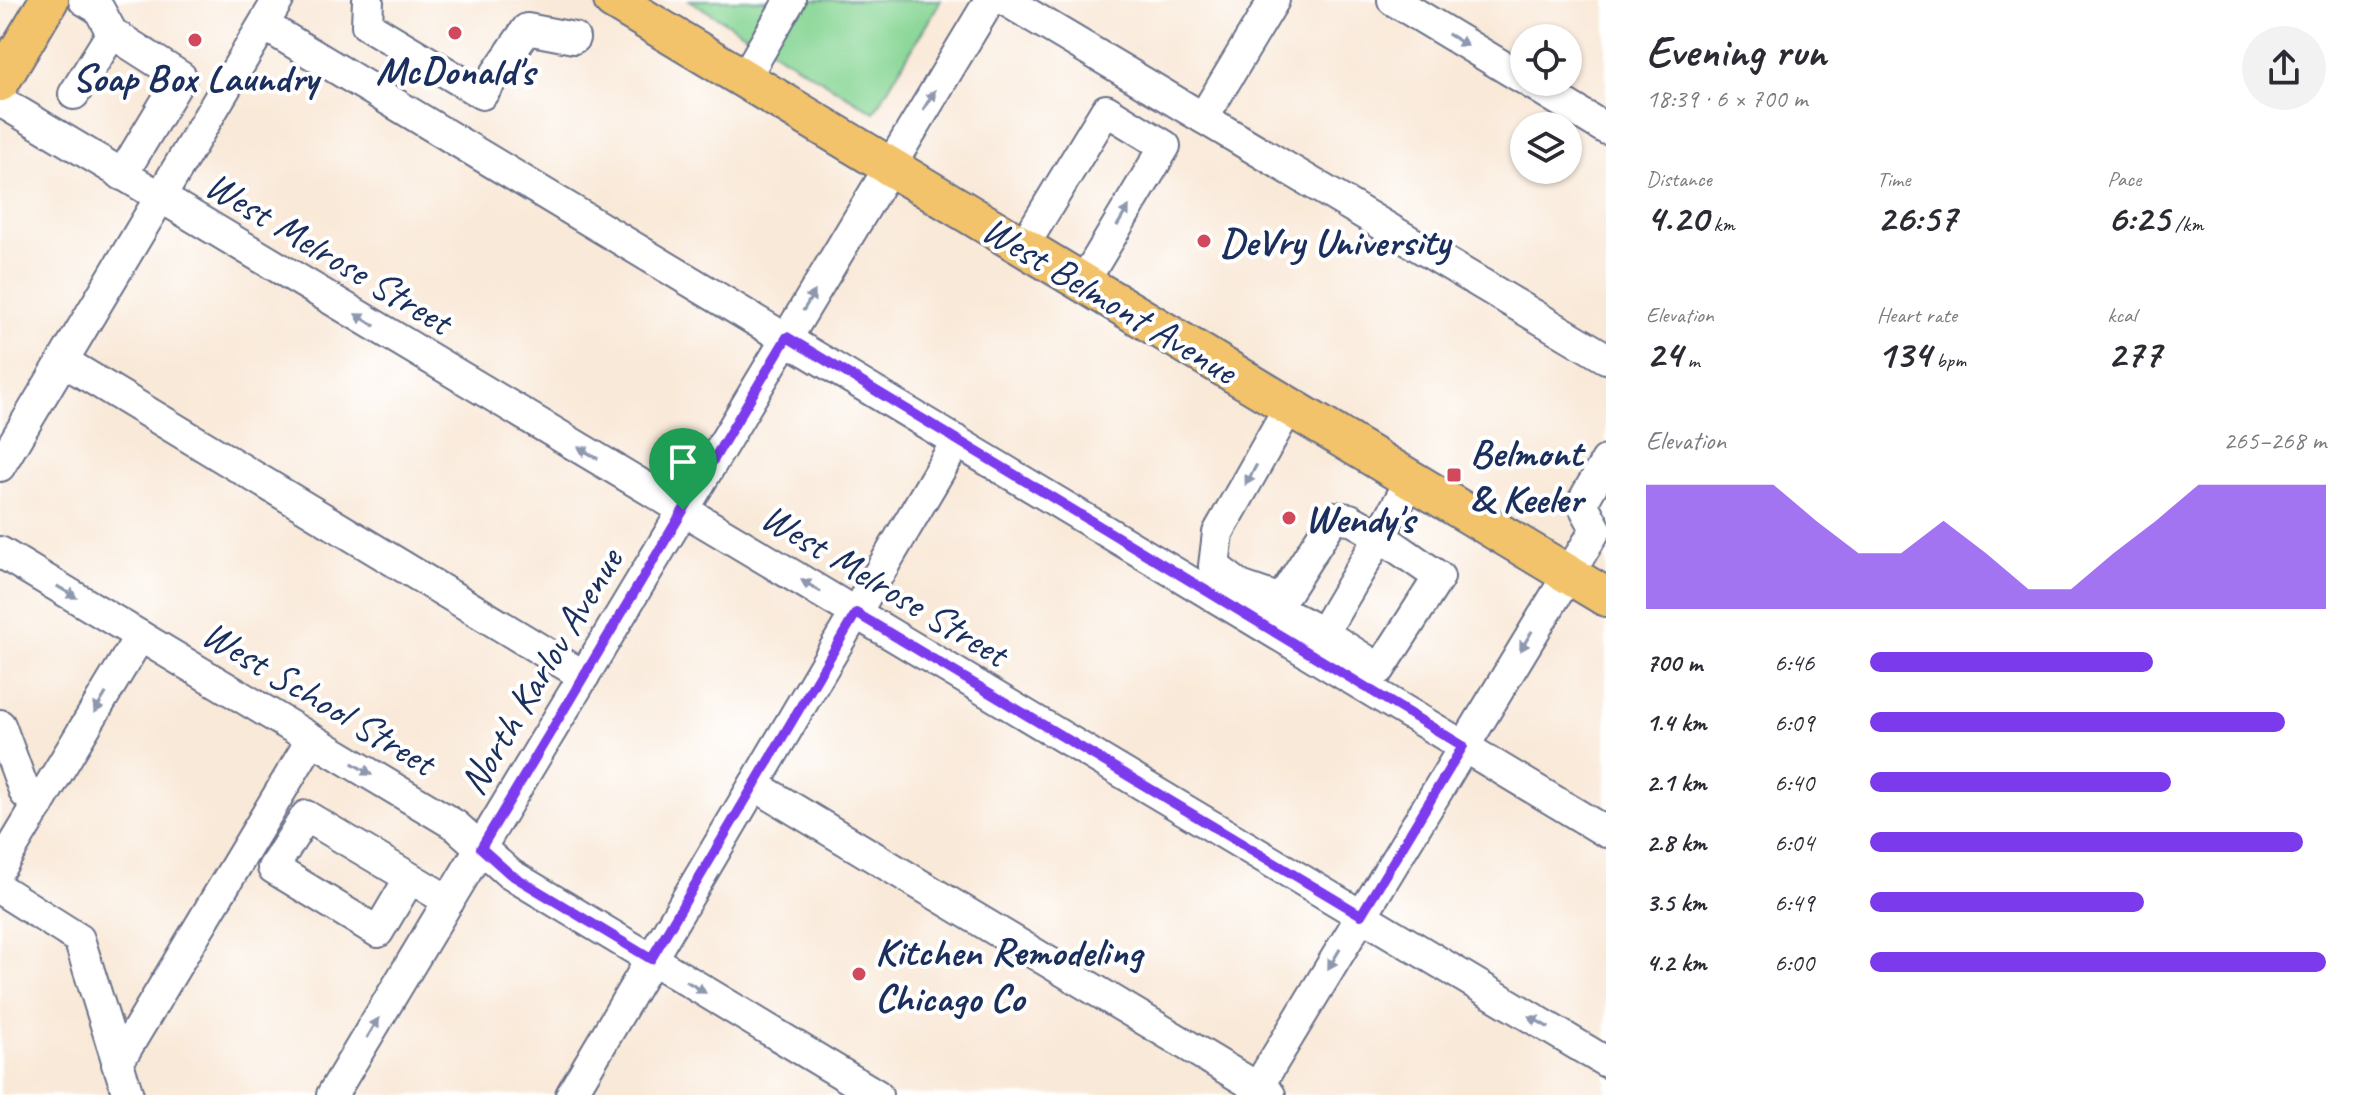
<!DOCTYPE html>
<html lang="en">
<head>
<meta charset="utf-8">
<style>
  body { margin:0; font-family:Caveat,sans-serif; background:#f2f2f3; color:#2b2b33; height:100vh; display:flex; flex-direction:column; font-size:30px; white-space:nowrap }
  * { box-sizing:border-box; margin:0 }
  p { font-size:26px; color:#7c7c81 }
  .icon { flex:none; width:44px; height:44px; fill:none; stroke:currentColor; stroke-width:2; stroke-linecap:round; stroke-linejoin:round }
  .map { position:relative; flex:1; overflow:hidden }
  .sheet { display:flex; flex-direction:column; background:#fff; width:760px }
  .sheet>* { flex:none }
  .tools { position:absolute; left:1510px; top:24px; display:grid; gap:16px }
  .tools a { display:grid; place-items:center; width:72px; height:72px; border-radius:50%; background:#fff; box-shadow:0 2px 6px #0004; font-size:40px }
  .pin { position:absolute; display:grid; place-items:center; width:68px; height:68px; color:#fff; margin:-82px -34px; border-radius:50% 50% 50% 0; rotate:-45deg; box-shadow:0 0 8px #0007 }
  .pin .icon { rotate:45deg }
  .round { display:grid; place-items:center; flex:none; width:84px; height:84px; border-radius:42px; background:#f2f2f3 }
  .summary { display:flex; align-items:center; justify-content:space-between; height:136px; padding:0 40px }
  h1 { font-size:44px; font-weight:700; line-height:60px }
  .figures { display:grid; grid-template-columns:repeat(3,1fr); gap:12px; height:136px; padding:8px 40px }
  .figures div { display:grid; align-content:center }
  .figures b { font-size:40px; font-weight:700 }
  .figures small { font-size:22px; font-weight:400 }
  .figures p { font-size:22px }
  .chart { height:224px; padding:16px 40px }
  .chart p { display:flex; justify-content:space-between }
  .chart svg { width:100%; height:144px; margin-top:8px; fill:#7c3aed; opacity:.7 }
  ul { padding:0 40px; list-style:none; font-size:26px }
  li { display:grid; grid-template-columns:128px 96px 1fr; align-items:center; height:60px }
  li i { height:20px; border-radius:10px; background:#7c3aed }
  main { display:flex; flex:1; min-height:0 }
  .map>svg:first-child { display:block }
  .green { fill:#88d695; stroke:#52827a; stroke-width:2 }
  .lines { fill:none; stroke-linecap:round; stroke-linejoin:round }
  .minor-casing { stroke:#697089; stroke-width:34 }
  .major-casing { stroke:#697089; stroke-width:42 }
  .minor { stroke:#fff; stroke-width:30 }
  .major { stroke:#f2c36a; stroke-width:38 }
  .oneway { fill:#8d97ae }
  .route-casing { stroke:#fff; stroke-width:16 }
  .route { stroke:#7c3aed; stroke-width:10 }
  .poi-dot { fill:#d1495b; stroke:#fff; stroke-width:3 }
  .labels { text-anchor:middle; stroke-width:8; stroke-linejoin:round; paint-order:stroke }
  .poi-label { font-size:40px; font-weight:bold; fill:#1b2f5e; stroke:#fff; text-anchor:start }
  .street-label { font-size:40px; fill:#1b2f5e; stroke:#fff }
</style>
</head>
<body>
<main>
<div class="map">
<svg width="1606" height="1095" viewBox="0 0 1606 1095">
  <rect width="100%" height="100%" fill="#fff"/>
  <filter id="ink" filterUnits="userSpaceOnUse"><feTurbulence type="fractalNoise" baseFrequency=".0125" numOctaves="2"/><feDisplacementMap in="SourceGraphic" scale="16" xChannelSelector="R" yChannelSelector="G"/><feConvolveMatrix kernelMatrix="1 2 1 2 8 2 1 2 1" color-interpolation-filters="sRGB"/></filter>
  <filter id="wash" filterUnits="userSpaceOnUse"><feTurbulence type="fractalNoise" baseFrequency=".006" numOctaves="4" result="noise"/><feDisplacementMap in="SourceGraphic" scale="32" xChannelSelector="R" yChannelSelector="G"/><feGaussianBlur stdDeviation="1.8" result="paint"/><feColorMatrix in="noise" values="0 0 0 0 0 0 0 0 0 0 0 0 0 0 0 0 0 1.4 0 .05"/><feComposite in="paint" operator="in"/></filter>
  <g filter="url(#wash)">
    <rect width="100%" height="100%" fill="#f9e9d8"/>
    <polygon class="green" points="689,0 941,0 874,112"/>
  </g>
  <g filter="url(#ink)">
    <g class="lines">
      <defs>
        <g id="minor">
          <polyline points="84,0 99,9 112,33 181,77 122,175"/>
          <polyline points="368,0 367,25 482,94 527,29 574,38"/>
          <polyline points="1005,0 1606,358"/>
          <polyline points="1393,0 1524,79"/>
          <polyline points="264,25 1606,832"/>
          <polyline points="744,79 790,0"/>
          <polyline points="1529,82 1606,129"/>
          <polyline points="74,94 112,33"/>
          <polyline points="0,101 1606,1062"/>
          <polyline points="1203,118 1274,0"/>
          <polyline points="1023,247 1106,110 1165,146 1083,283"/>
          <polyline points="63,361 584,676"/>
          <polyline points="1289,407 1218,533 1214,566 1240,586 1281,600 1334,517 1350,519 1380,536 1411,480"/>
          <polyline points="0,466 278,0"/>
          <polyline points="1596,529 1582,503 1606,461"/>
          <polygon points="1380,536 1439,577 1380,669 1323,633"/>
          <polyline points="0,552 455,825 510,874 877,1095"/>
          <polyline points="1281,600 1284,613 1323,633"/>
          <polyline points="0,725 25,793 38,806"/>
          <polyline points="754,785 1270,1095"/>
          <polyline points="0,868 140,636"/>
          <polyline points="410,878 378,932 273,868 306,816 449,901"/>
          <polyline points="0,889 79,939 128,1095"/>
          <polyline points="117,1064 312,739"/>
          <polyline points="332,1095 990,0"/>
          <polyline points="571,1095 957,441"/>
          <polyline points="1253,1095 1596,529"/>
        </g>
        <g id="major">
          <polyline points="613,0 1606,597"/>
          <polyline points="0,82 49,0"/>
        </g>
      </defs>
      <use href="#minor" class="minor-casing"/>
      <use href="#major" class="major-casing"/>
      <use href="#minor" class="minor"/>
      <use href="#major" class="major"/>
    </g>
    <defs><path id="oneway-solid" d="M-6-.8H1V-3.2L6.5 0L1 3.2V.8H-6Z" transform="scale(2)"/></defs>
    <g class="oneway">
      <use href="#oneway-solid" transform="translate(1458 40) rotate(31)"/>
      <use href="#oneway-solid" transform="translate(929 100) rotate(-59)"/>
      <use href="#oneway-solid" transform="translate(1123 216) rotate(-59)"/>
      <use href="#oneway-solid" transform="translate(809 301) rotate(-59)"/>
      <use href="#oneway-solid" transform="translate(365 320) rotate(-149)"/>
      <use href="#oneway-solid" transform="translate(588 453) rotate(-149)"/>
      <use href="#oneway-solid" transform="translate(1251 475) rotate(119)"/>
      <use href="#oneway-solid" transform="translate(811 586) rotate(-149)"/>
      <use href="#oneway-solid" transform="translate(67 592) rotate(31)"/>
      <use href="#oneway-solid" transform="translate(1526 641) rotate(121)"/>
      <use href="#oneway-solid" transform="translate(100 703) rotate(121)"/>
      <use href="#oneway-solid" transform="translate(362 769) rotate(31)"/>
      <use href="#oneway-solid" transform="translate(1334 959) rotate(121)"/>
      <use href="#oneway-solid" transform="translate(696 987) rotate(31)"/>
      <use href="#oneway-solid" transform="translate(1539 1022) rotate(-149)"/>
      <use href="#oneway-solid" transform="translate(373 1028) rotate(-59)"/>
    </g>
  </g>
  <g class="lines" filter="url(#ink)">
    <defs>
      <polygon id="route" points="787,337 1463,746 1361,915 856,613 651,959 510,874 481,848"/>
    </defs>
    <use href="#route" class="route-casing"/>
    <use href="#route" class="route"/>
  </g>
  <g class="poi-dot">
    <circle cx="455" cy="33" r="8"/>
    <circle cx="195" cy="40" r="8"/>
    <circle cx="1204" cy="241" r="8"/>
    <rect x="1446" y="467" width="16" height="16" rx="4"/>
    <circle cx="1289" cy="518" r="8"/>
    <circle cx="859" cy="974" r="8"/>
  </g>
  <g class="labels">
    <g class="poi-label">
      <text x="455" y="84" text-anchor="middle">McDonald's</text>
      <text x="195" y="91" text-anchor="middle">Soap Box Laundry</text>
      <text x="1220" y="255">DeVry University</text>
      <text x="1470" y="466">Belmont<tspan x="1470" dy="46">&amp; Keeler</tspan></text>
      <text x="1305" y="532">Wendy's</text>
      <text x="875" y="965">Kitchen Remodeling<tspan x="875" dy="46">Chicago Co</tspan></text>
    </g>
    <g class="street-label">
      <text transform="translate(329 252) rotate(31)" y="14">West Melrose Street</text>
      <text transform="translate(1110 299) rotate(31)" y="14">West Belmont Avenue</text>
      <text transform="translate(885 584) rotate(31)" y="14">West Melrose Street</text>
      <text transform="translate(540 671) rotate(-59)" y="14">North Karlov Avenue</text>
      <text transform="translate(319 697) rotate(31)" y="14">West School Street</text>
    </g>
  </g>
</svg>
<div class="tools">
<a><svg class="icon" aria-label="locate" viewBox="0 0 24 24"><circle cx="12" cy="12" r="6"/><path d="M12 2v4M12 18v4M2 12h4M18 12h4"/></svg></a>
<a><svg class="icon" aria-label="layers" viewBox="0 0 24 24"><path d="M12 4l9 5-9 5-9-5zM3 14l9 5 9-5"/></svg></a>
</div>
<div class="pin" style="left:683px;top:510px;background:#1e9e55"><svg class="icon" aria-label="arrive" viewBox="0 0 24 24"><path d="M6 21V4h12l-3 4 3 4H6"/></svg></div>
</div>
<section class="sheet">
<div class="summary"><div><h1>Evening run</h1><p>18:39 · 6 × 700 m</p></div><a class="round"><svg class="icon" aria-label="share" viewBox="0 0 24 24"><path d="M12 15V3M7 8l5-5 5 5M5 13v7h14v-7"/></svg></a></div>
<div class="figures">
<div><p>Distance</p><b>4.20<small> km</small></b></div>
<div><p>Time</p><b>26:57</b></div>
<div><p>Pace</p><b>6:25<small> /km</small></b></div>
</div>
<div class="figures">
<div><p>Elevation</p><b>24<small> m</small></b></div>
<div><p>Heart rate</p><b>134<small> bpm</small></b></div>
<div><p>kcal</p><b>277</b></div>
</div>
<div class="chart"><p><span>Elevation</span>265–268 m</p>
<svg viewBox="0 0 160 44" preserveAspectRatio="none"><path d="M0 44V6L10 6L20 6L30 6L40 17L50 27L60 27L70 17L80 27L90 38L100 38L110 27L120 17L130 6L140 6L150 6L160 6V44z"/></svg>
</div>
<ul>
<li><b>700 m</b>6:46<i style="width:62%"></i></li>
<li><b>1.4 km</b>6:09<i style="width:91%"></i></li>
<li><b>2.1 km</b>6:40<i style="width:66%"></i></li>
<li><b>2.8 km</b>6:04<i style="width:95%"></i></li>
<li><b>3.5 km</b>6:49<i style="width:60%"></i></li>
<li><b>4.2 km</b>6:00<i style="width:100%"></i></li>
</ul>
</section>
</main>
</body>
</html>
